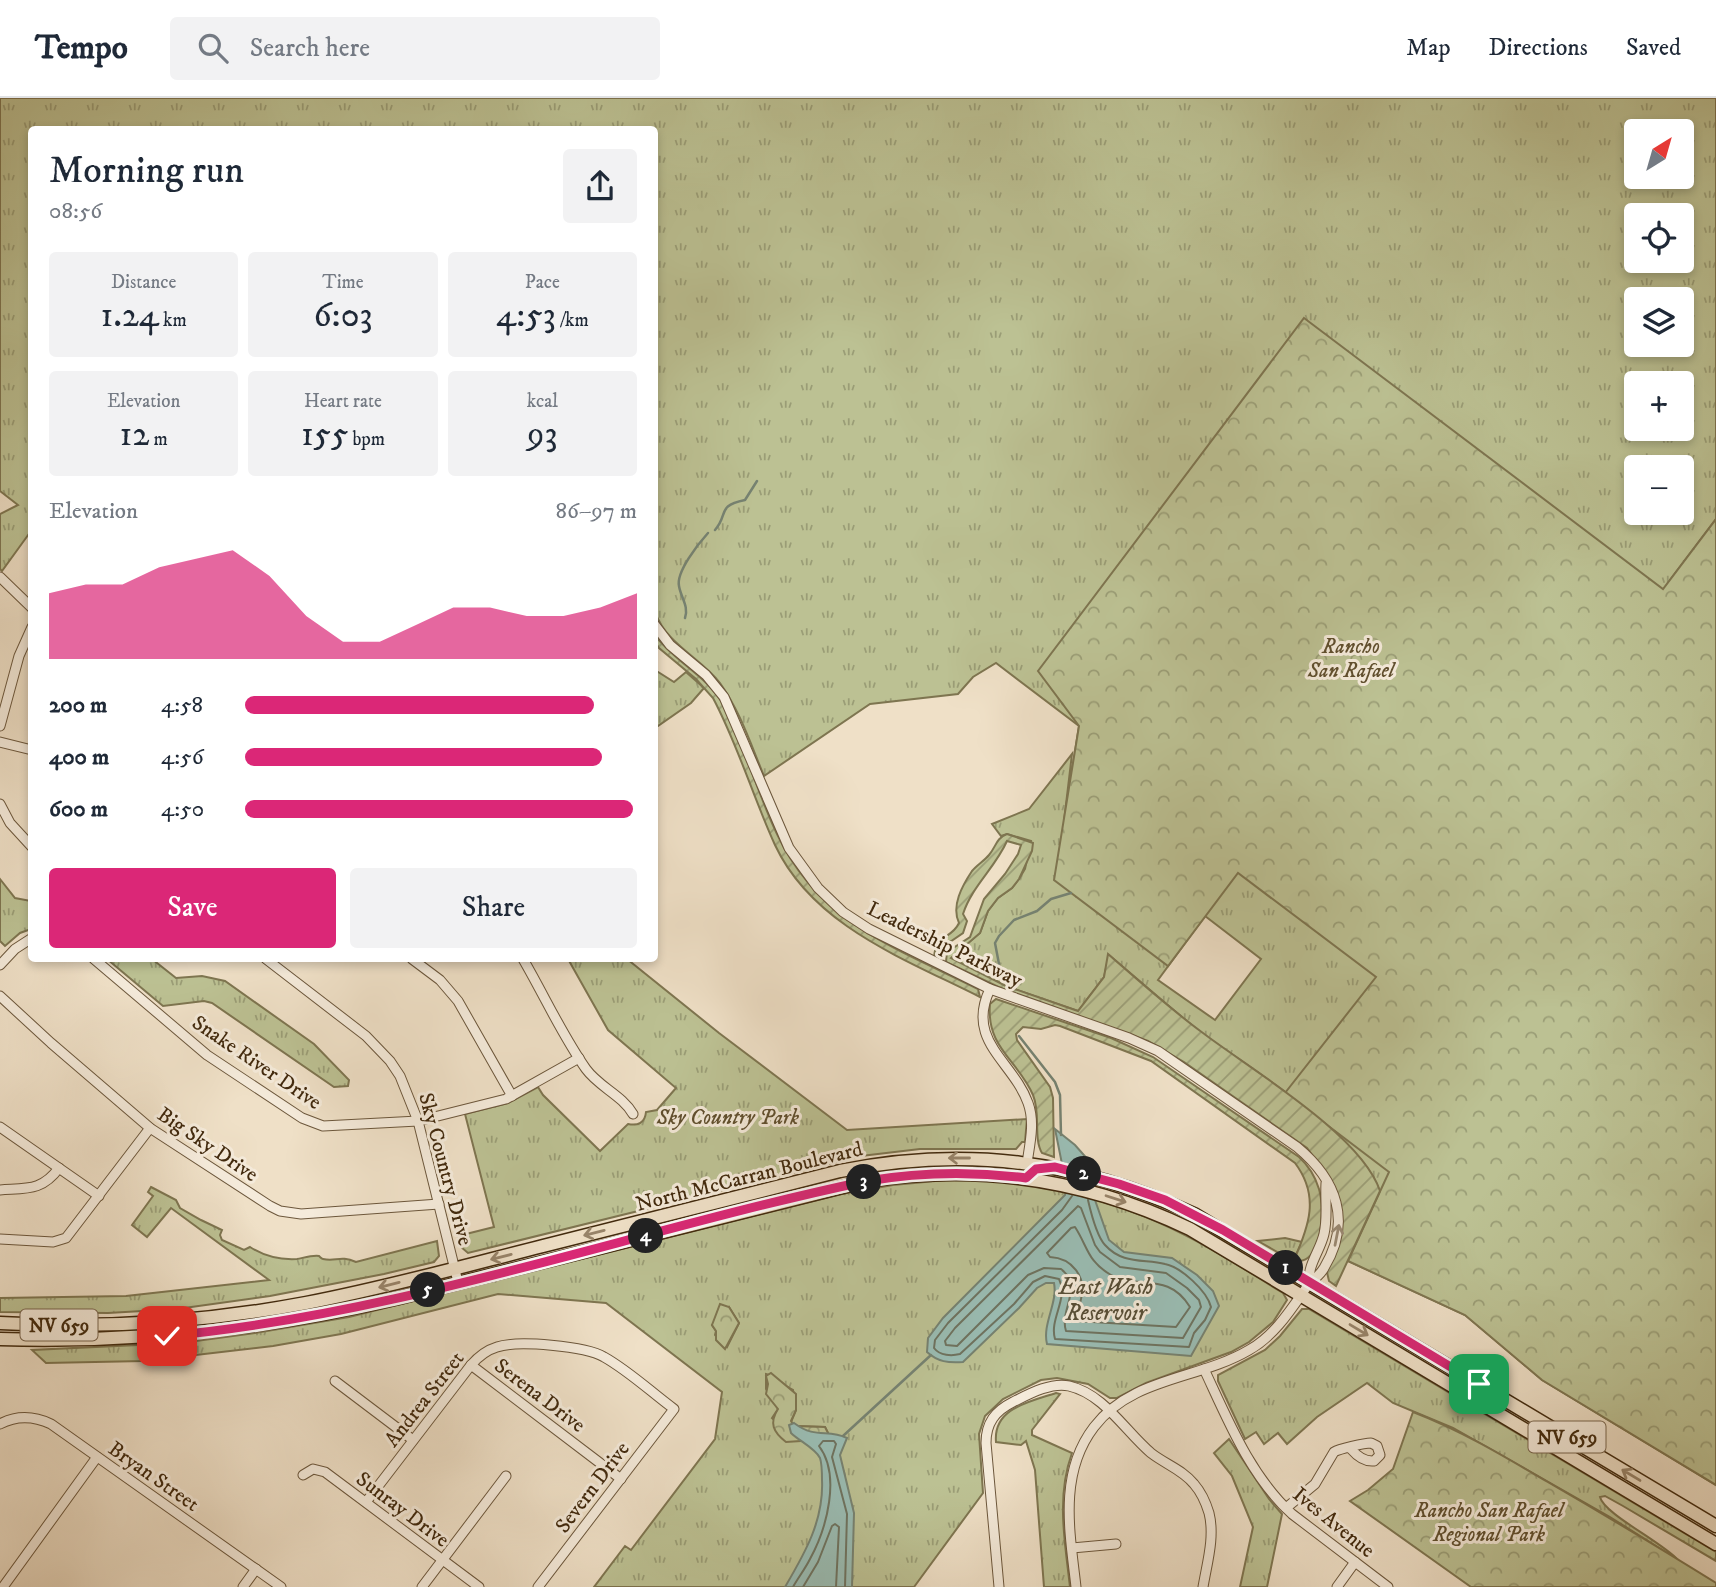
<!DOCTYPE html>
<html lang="en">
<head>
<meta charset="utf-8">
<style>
  body { margin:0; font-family:"IM FELL DW Pica",serif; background:#f2f2f3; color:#1f2937; height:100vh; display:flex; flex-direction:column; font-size:26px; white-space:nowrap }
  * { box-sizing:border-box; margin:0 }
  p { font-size:23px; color:#747a83 }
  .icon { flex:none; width:38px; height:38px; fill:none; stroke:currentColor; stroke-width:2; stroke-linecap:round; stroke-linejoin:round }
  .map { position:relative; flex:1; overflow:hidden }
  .drawer { position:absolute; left:28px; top:28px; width:630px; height:836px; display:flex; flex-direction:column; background:#fff; border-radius:7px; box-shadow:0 4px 10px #0003 }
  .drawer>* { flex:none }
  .needle { width:46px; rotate:37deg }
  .buttons { position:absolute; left:1624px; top:21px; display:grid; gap:14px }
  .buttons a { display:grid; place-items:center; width:70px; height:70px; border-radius:7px; background:#fff; box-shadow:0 4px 10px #0003; font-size:35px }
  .pin { position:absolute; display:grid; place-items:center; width:60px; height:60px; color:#fff; margin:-30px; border-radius:14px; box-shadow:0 4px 10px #0006 }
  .km { position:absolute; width:35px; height:35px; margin:-18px; border-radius:50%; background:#222; color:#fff; font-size:19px; line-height:35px; text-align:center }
  .round { display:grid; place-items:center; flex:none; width:74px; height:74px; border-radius:7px; background:#f2f2f3 }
  .head { display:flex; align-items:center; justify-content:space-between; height:119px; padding:0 21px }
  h1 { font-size:38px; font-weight:600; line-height:52px }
  .figures { display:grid; grid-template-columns:repeat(3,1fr); gap:10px; height:119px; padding:7px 21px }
  .figures div { display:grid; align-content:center; border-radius:7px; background:#f2f2f3; text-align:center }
  .figures b { font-size:35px; font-weight:600 }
  .figures small { font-size:19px; font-weight:400 }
  .figures p { font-size:19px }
  .chart { height:196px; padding:14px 21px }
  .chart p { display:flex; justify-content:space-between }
  .chart svg { width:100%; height:126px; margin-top:7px; fill:#db2777; opacity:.7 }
  .cta { display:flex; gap:14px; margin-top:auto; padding:14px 21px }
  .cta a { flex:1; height:80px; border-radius:7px; background:#db2777; color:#fff; font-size:28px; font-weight:600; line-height:80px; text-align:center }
  .cta a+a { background:#f2f2f3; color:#1f2937 }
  ul { padding:0 21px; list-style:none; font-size:23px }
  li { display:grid; grid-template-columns:112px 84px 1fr; align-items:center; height:52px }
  li i { height:18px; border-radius:9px; background:#db2777 }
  header { display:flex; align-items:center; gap:42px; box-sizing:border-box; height:98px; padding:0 35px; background:#fff; border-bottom:2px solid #e0e1e3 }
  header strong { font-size:33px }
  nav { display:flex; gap:38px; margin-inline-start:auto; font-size:24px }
  .search { width:490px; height:63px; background:#f2f2f3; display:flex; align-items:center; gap:18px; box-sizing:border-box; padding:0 24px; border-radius:7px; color:#747a83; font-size:26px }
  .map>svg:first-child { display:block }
  .grass { fill:url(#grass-tufts); stroke:#7e7550; stroke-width:2; fill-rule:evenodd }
  .forest { fill:url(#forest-crowns); stroke:#7e7550; stroke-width:2 }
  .garden { fill:url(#garden-furrows); stroke:#7e7550; stroke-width:2 }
  .water { fill:#9abdb4; stroke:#768271; stroke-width:2 }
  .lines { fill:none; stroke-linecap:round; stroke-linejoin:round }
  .shore { stroke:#6e7360; stroke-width:2 }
  .stream { stroke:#768271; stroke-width:2.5 }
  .minor-casing { stroke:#6c573c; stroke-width:11 }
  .major-casing { stroke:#41290d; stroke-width:15 }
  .minor { stroke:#f5ebdb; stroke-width:9 }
  .major { stroke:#efe0c7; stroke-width:12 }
  .oneway { stroke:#98846a }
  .oneway2 { stroke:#9b8a74 }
  .route-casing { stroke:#fff; stroke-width:14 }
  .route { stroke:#db2777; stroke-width:9 }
  .labels { text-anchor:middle; stroke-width:6; stroke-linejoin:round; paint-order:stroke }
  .shield { fill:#f5ebdb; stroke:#77634b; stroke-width:2 }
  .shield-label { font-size:19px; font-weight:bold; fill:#41290d }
  .park-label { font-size:21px; font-style:italic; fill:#604f2e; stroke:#f5ebdb }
  .street-label { font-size:21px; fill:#41290d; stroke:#f5ebdb }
  .water-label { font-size:23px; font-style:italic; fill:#574e37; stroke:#f5ebdb }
</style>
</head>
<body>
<header>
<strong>Tempo</strong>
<div class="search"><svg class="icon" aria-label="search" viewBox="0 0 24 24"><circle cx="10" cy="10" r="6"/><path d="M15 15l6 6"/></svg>Search here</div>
<nav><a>Map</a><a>Directions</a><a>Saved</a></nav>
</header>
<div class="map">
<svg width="1716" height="1489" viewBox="0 0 1716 1489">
  <defs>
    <pattern id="grass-tufts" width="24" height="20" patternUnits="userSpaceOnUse" patternTransform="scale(1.75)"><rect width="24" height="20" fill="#bcc193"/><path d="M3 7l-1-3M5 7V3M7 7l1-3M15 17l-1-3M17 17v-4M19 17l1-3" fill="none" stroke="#9a9d76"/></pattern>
    <pattern id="forest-crowns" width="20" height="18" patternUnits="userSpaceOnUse" patternTransform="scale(1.75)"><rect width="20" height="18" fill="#bcc193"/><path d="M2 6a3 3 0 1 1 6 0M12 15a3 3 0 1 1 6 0" fill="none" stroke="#9a9d76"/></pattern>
    <pattern id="garden-furrows" width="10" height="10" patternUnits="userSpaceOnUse" patternTransform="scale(1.75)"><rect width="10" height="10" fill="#bcc193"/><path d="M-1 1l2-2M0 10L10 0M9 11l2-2" fill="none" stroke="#9a9d76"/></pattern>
  </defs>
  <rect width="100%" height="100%" fill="#efe0c7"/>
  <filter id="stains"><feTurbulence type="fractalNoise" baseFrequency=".00286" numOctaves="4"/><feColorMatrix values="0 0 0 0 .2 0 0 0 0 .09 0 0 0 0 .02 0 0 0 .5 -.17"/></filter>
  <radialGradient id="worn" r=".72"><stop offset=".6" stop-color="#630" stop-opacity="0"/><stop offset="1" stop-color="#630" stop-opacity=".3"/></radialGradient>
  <g class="grass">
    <path d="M0,0h1716v421l-46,61 46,905 -174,-105 -77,-65 -117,-54 32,-69c-18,-56 -129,-123 -177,-158 -32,-25 -63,-53 -94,-79l-5,22 -26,34 -72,-25 -56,-28 30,-25 8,-22 10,-13 14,-10 7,-9 6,-10 6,-28 -24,-7 -6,2 -9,-12 37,-15 43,-55 -8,67 15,-95 -83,-63 -23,14 -15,17 -88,10 -106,72c-13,-31 -24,-65 -44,-93 -20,-26 -53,-38 -65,-71l-1,-482h-622l-1,401 -29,40 -2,-2v-55l18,-9 -18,-14zM1636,33h46v46h-46zM1636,117h46v46h-46zM1636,201h46v46h-46zM1636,285h46v46h-46zM1636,369h46v46h-46zM1205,818l56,43 -46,61 -57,-40z"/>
    <polygon points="655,572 674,584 686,574 704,590 691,605 655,630"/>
    <polygon points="0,781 15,800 31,803 31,831 20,835 5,848 0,843"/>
    <polygon points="107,861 152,861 176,880 202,878 225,883 314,946 349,982 348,988 334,989 212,905 204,903 163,908"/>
    <path d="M568,861h59l92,74 128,97 180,-11 -2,23h-3l-6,7h-96l-59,7 -393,97 -7,-6 -3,-11 36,-9 -29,-113 43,-11 30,-16 5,8 57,56 28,-27c10,2 17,-1 18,-12l11,-2 19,-22 -68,-58z"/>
    <path d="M946,1082c82,-3 166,18 239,55 34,17 65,38 98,58l4,7 -14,22 -24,20 -18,10 -85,31 -29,15h-7l-22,-14 -31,-6 -16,2 -38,19 -18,17 -6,18 4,59 -69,94h-320l31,-41 6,4 84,-111 7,-47 -116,-89 -108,-9 -157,40 -68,12 -129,15 -98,2 -14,-13 149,-7 74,-10 94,-16 492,-123 52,-9zM729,1209l10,16 -12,24 -12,-12 1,-4 -4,-6zM766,1276c12,3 16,11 27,16l3,20 -5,12 3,4 31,1 6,12 -33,2 -26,-23 6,-9 -12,-20z"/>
    <path d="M151,1089l25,13 4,8 21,12 21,10 -2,5 2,5 22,10 6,-3c14,9 30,13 47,12 6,-1 15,-4 22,-3 1,1 3,3 4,3 13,3 17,-4 33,3l81,-21 2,15 -5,6 -50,12 -114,22 -93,13 -69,4 -108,-1v-14l126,-2 143,-16 -98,-72 -24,29 -15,-12 21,-29 -5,-4z"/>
    <polygon points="1285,1140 1302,1144 1293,1163 1258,1143"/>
    <path d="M1302,1211h7l407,243v9l-93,-55 -18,-10 -5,1c4,17 62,45 78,63l-68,-43 -157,-89 -60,-25 -26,-20 -50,34 -30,27 -9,-11 -14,11 -8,-12 -11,7 -27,-58v-6l47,-25 15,-14z"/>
    <path d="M1056,1295l4,1 -28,36v5l40,18c-16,44 -7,89 -2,134h-26l-9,-117 -9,-29 -5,4 -25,-3c-3,-34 33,-40 60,-49z"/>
    <polygon points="1229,1341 1269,1401 1282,1416 1267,1489 1240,1489 1253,1429 1232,1378 1214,1355"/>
  </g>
  <g class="forest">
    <polygon points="1304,220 1663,491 1716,421 1716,1387 1542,1282 1465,1217 1348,1163 1389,1074 1285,995 1376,879 1238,775 1168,868 1054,782 1079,628 1038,573"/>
    <polygon points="720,1206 729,1209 739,1225 725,1251 716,1242 716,1233 712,1227"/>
    <path d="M771,1275l25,21v16l-5,11 3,5 31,1 6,12 -45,3c-13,-10 -17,-19 -8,-33l-12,-15 2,-10 -2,-8z"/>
    <path d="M1413,1314c47,18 89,43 133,69 57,33 114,67 170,102v4h-245l-121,-86 18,-11 25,-21z"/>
  </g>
  <g class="garden">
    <path d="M654,536c20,28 53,41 70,72 21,41 33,86 53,128 42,89 119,114 201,155l2,8c-75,-38 -167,-71 -205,-152 -22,-48 -37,-100 -62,-147l-17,-19 -37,-31 -4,-6z"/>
    <path d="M1007,736l26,9 -1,8 -13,28 -7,9 -14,10 -10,13 -8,22 -29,25 55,28 72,25 26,-34 4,-23c31,27 62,55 95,79 47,36 159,102 177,158l-44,95 -7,-5 -3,-13 13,-29 -7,-57 -25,-34 -123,-86 -36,-21 -139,-49 -63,-30 1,-10 23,-15 14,-38 21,-25 13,-20 3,-9 -14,-4c-12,27 -35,45 -44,73l4,7 -4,12 -16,11 -13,13c2,-24 17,-17 25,-34 -8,-17 3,-37 13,-52 5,-6 12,-10 17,-16 7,-8 7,-17 18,-21z"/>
    <path d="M996,901l115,39 42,19 146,100c10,9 16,19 20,32 6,20 4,79 -25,71 15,-34 26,-64 1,-97l-144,-102 -91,-35 -5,-1 -14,4 -18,-2 -7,7 1,6 33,47 3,11 1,59 -12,-4c-9,-15 -1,-39 -9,-58 -15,-35 -47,-47 -43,-91z"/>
  </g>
  <g class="water">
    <path d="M1055,1031l20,16 15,17 5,38 14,40 15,12 48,6 25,17 16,16 6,15 -28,50 -144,-12c-5,-20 11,-41 7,-61h-8l-9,5 -18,20 -56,54c-15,1 -25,0 -36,-10l1,-14 15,-20 122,-123 4,-16 -7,-15z"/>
    <path d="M794,1325c23,17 33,5 53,15l-7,17 14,58 -2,74h-67c20,-34 39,-67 37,-107 0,-7 0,-16 -2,-22 -5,-10 -21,-17 -29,-25l-2,-8z"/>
  </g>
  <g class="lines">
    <g class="shore">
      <path d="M1072,1098l-10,14 -114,113 -13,17 -1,8c6,8 18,8 26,6l54,-50 19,-22 12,-6 14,3c10,19 -10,40 -4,60l134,8 5,-14 11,-13 6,-13c-4,-16 -30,-40 -46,-43 -22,-5 -43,0 -60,-19 -9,-10 -14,-32 -17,-45"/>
      <path d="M1078,1108l3,2 14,37 5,7 20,15 46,6 21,15 12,12 2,7 -18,31 -117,-7c-7,-21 18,-44 -5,-62l-17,-1 -16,7 -71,71 -11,-1 -1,-4 10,-13z"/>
      <path d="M1075,1129c13,20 12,34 36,48 27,15 57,-4 79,32l-14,20 -100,-6c0,-8 4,-14 5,-22 6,-22 -9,-41 -31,-42l-3,-4 24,-25z"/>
      <path d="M793,1489c5,-9 12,-18 17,-28 17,-31 31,-84 9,-113l4,-5h11l2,3 -4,13 15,57 -2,73"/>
      <polyline points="803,1489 818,1464 832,1428 835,1426 839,1429 836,1489"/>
    </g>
    <g class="stream">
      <path d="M715,432c14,-16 1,-24 30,-30l12,-19"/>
      <path d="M685,520c4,-12 -4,-20 -6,-32 -3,-14 19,-42 29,-53"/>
      <polyline points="999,866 995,845 999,838 1014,822 1037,813 1051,801 1071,795"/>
      <polyline points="1019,938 1055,984 1060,997 1061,1037"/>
      <polyline points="843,1338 931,1257"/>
    </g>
    <defs>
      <g id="minor">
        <polyline points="0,479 32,510"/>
        <path d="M654,526l16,21 36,30 18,22 65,151 29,40 25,24 26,17 121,60 139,49 29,13 139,96c40,33 55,75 27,121 -5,9 -13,12 -18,20 -16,23 -32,48 -57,62 -51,30 -117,27 -155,77 -36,47 -24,106 -18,160"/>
        <polyline points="0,628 19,558 32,529"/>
        <polyline points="0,644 32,652"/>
        <polyline points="0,706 10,725 32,749"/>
        <polyline points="94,861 207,957 302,1020 323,1028 418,1023 506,1001 579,960"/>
        <polyline points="266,861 366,938 390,963 400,978 418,1023 458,1184"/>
        <polyline points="412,861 440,882 458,903 512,998"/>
        <path d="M523,861c21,36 39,76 63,110 13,18 36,26 47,45"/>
        <polyline points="0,867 15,851 32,840"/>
        <path d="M990,891c-25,52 23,72 38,114 7,19 2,40 -1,60"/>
        <polyline points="0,898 51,945 150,1030 270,1108 280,1113 301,1116 439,1106"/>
        <polyline points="0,1029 99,1098"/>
        <path d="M0,1092c27,-2 42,1 59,-22"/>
        <polyline points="0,1141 53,1144 66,1140 150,1030"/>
        <path d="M1309,1184c-1,-18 11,-31 15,-48 4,-17 1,-34 2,-51"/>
        <polyline points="471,1267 621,1381"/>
        <path d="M1204,1271c23,49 46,107 88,145l96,73"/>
        <polyline points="335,1283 413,1342"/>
        <path d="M0,1326c17,-9 34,-8 51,0l230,163"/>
        <polyline points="303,1377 313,1371 325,1374 479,1489"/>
        <path d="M366,1404l105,-137c7,-8 16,-15 26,-18 20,-7 89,-1 107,10 25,14 47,35 70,52l-136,178"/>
        <path d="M1286,1410l29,-24 19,-32c5,-3 30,-9 37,-9l6,3 3,9 -6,6c-10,1 -17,-5 -23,-12"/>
        <polyline points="1072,1450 1116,1446"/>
        <polyline points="3,1489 97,1359"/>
        <polyline points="243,1489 256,1471"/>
        <polyline points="422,1489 506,1378"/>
        <path d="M999,1489l-13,-144c0,-20 9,-32 27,-41 16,-8 38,-20 56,-16 35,8 56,45 82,67 14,11 32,17 43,31 7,8 12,19 15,29 6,24 -2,50 -6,74"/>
        <polyline points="1337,1489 1355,1464"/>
      </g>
      <g id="major">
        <path d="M0,1225c102,6 205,-1 306,-20 79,-15 158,-37 237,-57 99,-25 198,-50 297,-75 126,-25 237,-11 354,43l522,312"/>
        <path d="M0,1241c135,4 267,-10 399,-41l468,-117c113,-18 221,-1 323,48l526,315"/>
      </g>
    </defs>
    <use href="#minor" class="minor-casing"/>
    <use href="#major" class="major-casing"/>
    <use href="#minor" class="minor"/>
    <use href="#major" class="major"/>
  </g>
  <defs><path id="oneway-shaft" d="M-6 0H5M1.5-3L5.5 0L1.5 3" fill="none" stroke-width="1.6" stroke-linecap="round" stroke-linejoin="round" transform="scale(1.75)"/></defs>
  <g class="oneway">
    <use href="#oneway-shaft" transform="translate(959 1060) rotate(180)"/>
    <use href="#oneway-shaft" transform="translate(1116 1101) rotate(18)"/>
    <use href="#oneway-shaft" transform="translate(594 1135) rotate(166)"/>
    <use href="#oneway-shaft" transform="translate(501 1159) rotate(166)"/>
    <use href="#oneway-shaft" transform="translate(389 1187) rotate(166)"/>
    <use href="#oneway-shaft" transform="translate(1359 1232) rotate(31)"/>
    <use href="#oneway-shaft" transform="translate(1631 1377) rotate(-149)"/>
  </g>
  <use class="oneway2" href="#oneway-shaft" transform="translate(1337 1137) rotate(-79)"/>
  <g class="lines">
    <defs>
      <path id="route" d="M167,1238c239,-22 467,-106 700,-155 53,-9 105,-10 159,-3l10,-9 19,-2 64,17 46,16 58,30 256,154"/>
    </defs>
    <use href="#route" class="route-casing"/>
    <use href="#route" class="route"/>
  </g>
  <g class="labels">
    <g class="shield">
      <rect x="20.5" y="1211.5" width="77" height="31" rx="5"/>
      <rect x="1528.5" y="1323.5" width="77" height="31" rx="5"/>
    </g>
    <g class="shield-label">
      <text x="59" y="1234">NV 659</text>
      <text x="1567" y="1346">NV 659</text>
    </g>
    <g class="park-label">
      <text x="1351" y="555">Rancho<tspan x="1351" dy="24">San Rafael</tspan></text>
      <text x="728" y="1026">Sky Country Park</text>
      <text x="1489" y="1419">Rancho San Rafael<tspan x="1489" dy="24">Regional Park</tspan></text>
    </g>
    <g class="street-label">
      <text transform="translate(945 846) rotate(26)" y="7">Leadership Parkway</text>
      <text transform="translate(257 964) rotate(34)" y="7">Snake River Drive</text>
      <text transform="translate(208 1046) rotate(34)" y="7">Big Sky Drive</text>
      <text transform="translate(446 1071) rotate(75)" y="7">Sky Country Drive</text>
      <text transform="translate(749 1078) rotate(-14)" y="7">North McCarran Boulevard</text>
      <text transform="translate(540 1297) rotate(37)" y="7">Serena Drive</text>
      <text transform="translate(424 1301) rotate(-52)" y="7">Andrea Street</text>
      <text transform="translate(154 1378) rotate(35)" y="7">Bryan Street</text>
      <text transform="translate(592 1389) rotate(-53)" y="7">Severn Drive</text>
      <text transform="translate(403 1411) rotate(37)" y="7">Sunray Drive</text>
      <text transform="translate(1334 1424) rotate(39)" y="7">Ives Avenue</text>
    </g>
    <g class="water-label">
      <text x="1106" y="1196">East Wash<tspan x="1106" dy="26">Reservoir</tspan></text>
    </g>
  </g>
  <rect width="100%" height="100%" filter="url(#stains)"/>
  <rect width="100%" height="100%" fill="url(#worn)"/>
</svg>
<div class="buttons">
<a><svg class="needle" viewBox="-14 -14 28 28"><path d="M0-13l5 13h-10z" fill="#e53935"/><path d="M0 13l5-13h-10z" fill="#747a83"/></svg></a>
<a><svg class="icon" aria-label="locate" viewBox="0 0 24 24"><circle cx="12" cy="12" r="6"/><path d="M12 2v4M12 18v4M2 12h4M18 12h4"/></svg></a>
<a><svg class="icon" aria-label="layers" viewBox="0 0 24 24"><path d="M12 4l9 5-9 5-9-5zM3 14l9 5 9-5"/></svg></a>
<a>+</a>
<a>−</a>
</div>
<div class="pin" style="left:1479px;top:1286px;background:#1e9e55"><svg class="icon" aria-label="arrive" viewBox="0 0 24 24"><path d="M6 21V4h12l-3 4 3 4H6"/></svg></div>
<div class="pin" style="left:167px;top:1238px;background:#d93025"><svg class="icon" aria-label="check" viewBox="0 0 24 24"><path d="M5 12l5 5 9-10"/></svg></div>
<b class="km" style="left:1286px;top:1170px">1</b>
<b class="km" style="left:1084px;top:1076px">2</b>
<b class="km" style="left:864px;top:1084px">3</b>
<b class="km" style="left:646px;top:1138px">4</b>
<b class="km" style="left:428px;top:1192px">5</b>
<section class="drawer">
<div class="head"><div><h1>Morning run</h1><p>08:56</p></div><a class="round"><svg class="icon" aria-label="share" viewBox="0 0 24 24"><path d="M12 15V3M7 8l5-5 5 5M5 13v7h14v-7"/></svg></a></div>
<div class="figures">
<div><p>Distance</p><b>1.24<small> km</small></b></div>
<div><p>Time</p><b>6:03</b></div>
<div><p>Pace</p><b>4:53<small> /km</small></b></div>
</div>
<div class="figures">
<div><p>Elevation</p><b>12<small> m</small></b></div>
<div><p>Heart rate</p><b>155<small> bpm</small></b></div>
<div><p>kcal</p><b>93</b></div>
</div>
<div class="chart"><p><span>Elevation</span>86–97 m</p>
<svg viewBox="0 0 160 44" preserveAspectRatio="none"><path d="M0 44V21L10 18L20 18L30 12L40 9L50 6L60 15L70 29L80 38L90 38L100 32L110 26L120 26L130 29L140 29L150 26L160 21V44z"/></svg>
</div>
<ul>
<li><b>200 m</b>4:58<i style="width:89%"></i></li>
<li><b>400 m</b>4:56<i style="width:91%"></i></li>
<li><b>600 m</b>4:50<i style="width:99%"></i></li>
</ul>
<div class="cta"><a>Save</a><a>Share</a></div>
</section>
</div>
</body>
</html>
